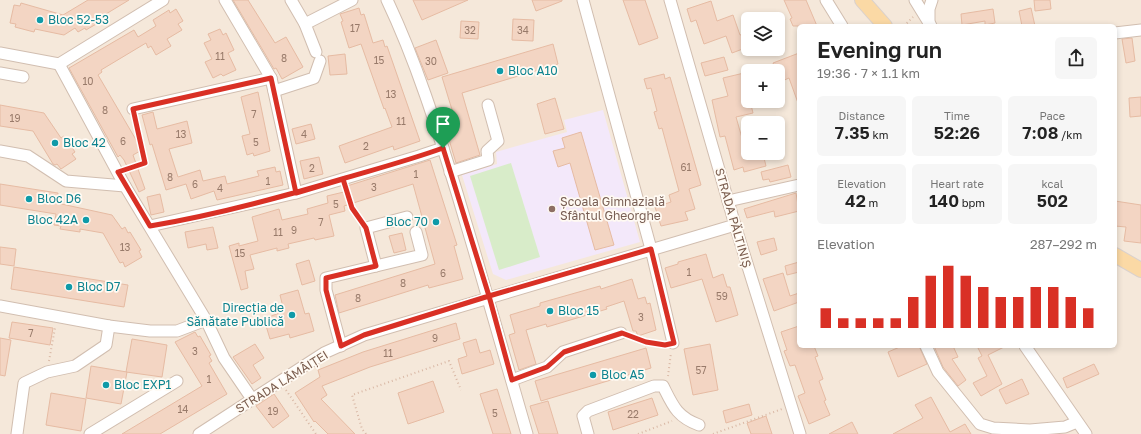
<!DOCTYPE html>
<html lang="en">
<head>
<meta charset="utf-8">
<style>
  body { margin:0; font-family:"Golos Text",sans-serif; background:#f6f6f6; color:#222; height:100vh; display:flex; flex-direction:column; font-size:15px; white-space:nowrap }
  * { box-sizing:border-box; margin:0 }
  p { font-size:13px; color:#767676 }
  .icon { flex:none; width:22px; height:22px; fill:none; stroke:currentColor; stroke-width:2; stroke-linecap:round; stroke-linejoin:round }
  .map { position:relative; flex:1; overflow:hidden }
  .side { position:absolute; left:797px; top:24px; width:320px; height:324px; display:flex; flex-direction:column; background:#fff; border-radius:6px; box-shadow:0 2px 6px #0003 }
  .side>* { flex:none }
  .fabs { position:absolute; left:741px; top:12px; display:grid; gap:8px }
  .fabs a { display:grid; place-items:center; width:44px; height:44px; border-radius:6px; background:#fff; box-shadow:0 2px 6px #0003; font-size:20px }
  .pin { position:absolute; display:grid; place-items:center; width:34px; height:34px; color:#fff; margin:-41px -17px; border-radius:50% 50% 50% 0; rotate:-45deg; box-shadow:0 0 4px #0007 }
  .pin .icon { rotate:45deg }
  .round { display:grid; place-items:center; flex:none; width:42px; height:42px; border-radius:6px; background:#f6f6f6 }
  .overview { display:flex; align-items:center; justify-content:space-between; height:68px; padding:0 20px }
  h1 { font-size:22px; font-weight:600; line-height:30px }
  .metrics { display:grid; grid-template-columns:repeat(3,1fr); gap:6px; height:68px; padding:4px 20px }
  .metrics div { display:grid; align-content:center; border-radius:6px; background:#f6f6f6; text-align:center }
  .metrics b { font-size:17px; font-weight:600 }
  .metrics small { font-size:11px; font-weight:400 }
  .metrics p { font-size:11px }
  .chart { height:112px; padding:8px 20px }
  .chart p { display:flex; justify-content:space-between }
  .chart svg { width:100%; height:72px; margin-top:4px; stroke:#d93025; stroke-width:6 }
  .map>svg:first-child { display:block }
  .residential { fill:#f5e8da; fill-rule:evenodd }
  .education { fill:#f3e8fa }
  .green { fill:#d8ecc9 }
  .building { fill:#f3d5c3; stroke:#e6bba3 }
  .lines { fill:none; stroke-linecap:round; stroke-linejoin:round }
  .minor-casing { stroke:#d1beb0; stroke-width:13 }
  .major-casing { stroke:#dad1cd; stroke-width:16 }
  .path { stroke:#d9b8a5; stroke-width:2; stroke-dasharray:1 3; stroke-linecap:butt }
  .minor { stroke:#fff; stroke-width:11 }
  .major { stroke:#fbd9a5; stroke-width:14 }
  .route-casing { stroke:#fff; stroke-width:8 }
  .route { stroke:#d93025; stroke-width:5 }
  .culture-dot { fill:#0f9aa8; stroke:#fffaf3; stroke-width:1.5 }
  .education-dot { fill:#8d6e63; stroke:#fffaf3; stroke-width:1.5 }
  .labels { text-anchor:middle; stroke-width:3.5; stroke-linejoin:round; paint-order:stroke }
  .number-label { font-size:10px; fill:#987a6a }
  .culture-label { font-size:12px; fill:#0d838f; stroke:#fffaf3; text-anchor:start }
  .education-label { font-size:12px; fill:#785e54; stroke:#fffaf3; text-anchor:start }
  .street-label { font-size:12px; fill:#7a5c4d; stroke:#fffaf3 }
</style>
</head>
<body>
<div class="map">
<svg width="1141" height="434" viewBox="0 0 1141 434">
  <rect width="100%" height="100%" fill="#fdf6ec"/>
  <path class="residential" d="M0,0h1141v434h-1141zM748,19h30v30h-30zM799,26h316v320h-316zM748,71h30v30h-30zM748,123h30v30h-30z"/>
  <polygon class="education" points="603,110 640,242 506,280 493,274 462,175 497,164 496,152 567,132 564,120"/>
  <polygon class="green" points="511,163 540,257 499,270 470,176"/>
  <g class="building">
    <polygon points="88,0 129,0 101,17 103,20 86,30 85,28 78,32 75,28 64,35 35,29 34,32 15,27 16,24 10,23 14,5 20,6 21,3 63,15"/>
    <polygon points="233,0 248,0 275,43 286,37 303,67 282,79 276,68 274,69"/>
    <polygon points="413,0 468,0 422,20"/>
    <polygon points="532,0 562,0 562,1 536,11"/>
    <polygon points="623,0 645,0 658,38 639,45"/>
    <polygon points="784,0 806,0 817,26 793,26 790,19 792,18"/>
    <polygon points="1034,0 1050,0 1051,9 1035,11"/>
    <polygon points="711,1 717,21 733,15 740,35 748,33 748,47 732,53 726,36 704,44 696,20 691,22 687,9"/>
    <polygon points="359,8 361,15 364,14 373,43 383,40 385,47 387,46 420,141 394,150 393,146 345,163 339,146 392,127 385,108 384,109 361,44 349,48 341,22 343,21 340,14"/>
    <polygon points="1031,8 1035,26 1022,26 1019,11"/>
    <polygon points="176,9 183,21 178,24 182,30 167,39 171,46 156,55 151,46 148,48 146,43 101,70 102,72 98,75 142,150 133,155 145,189 139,192 124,160 120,155 118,157 69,68 134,30 138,37 156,26 153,20 169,10 170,13"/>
    <polygon points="993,9 995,23 985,25 985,21 962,25 961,14"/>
    <polygon points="513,19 534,20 533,41 512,40"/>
    <polygon points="461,21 479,22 478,39 460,38"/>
    <polygon points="220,29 223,35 226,33 234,50 228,53 236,70 223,76 221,74 213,78 205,62 212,59 204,43 211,40 208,34"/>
    <polygon points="1132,38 1135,61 1126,63 1122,39"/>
    <polygon points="436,40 448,73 428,80 415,48"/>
    <polygon points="553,44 558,64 462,93 480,155 456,163 442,116 453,113 442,77"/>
    <polygon points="799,53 799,103 798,103 789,78 780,82 778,71 776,71 773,63"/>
    <polygon points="345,54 347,74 330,75 328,56"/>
    <polygon points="724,57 728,70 705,76 701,63"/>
    <polygon points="744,73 748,88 748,101 750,101 753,113 736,117 742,138 748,136 748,158 763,154 766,166 744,172 743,167 734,170 725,136 720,137 712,100 728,96 723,78"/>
    <polygon points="664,74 665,79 670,77 701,185 689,189 695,209 685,212 688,220 661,226 655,207 671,202 669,195 679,191 662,128 659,129 654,112 657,111 651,88 647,89 644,79"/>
    <polygon points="258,92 270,151 254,156 253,153 247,155 242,136 250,134 241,97"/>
    <polygon points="1141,97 1141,116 1130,117 1129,98"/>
    <polygon points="555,98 564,129 545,134 537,104"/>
    <polygon points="0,105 44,113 61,138 64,136 75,152 72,154 76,159 61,169 57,164 55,165 53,164 33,131 0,126"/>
    <polygon points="153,112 157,129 187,121 192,143 169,149 178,177 200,170 203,181 225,176 227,184 259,176 257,171 275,167 276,172 280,171 283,185 217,200 214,191 191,199 186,184 166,190 152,144 150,145 142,115"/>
    <polygon points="311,124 315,139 296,144 292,129"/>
    <polygon points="581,132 614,245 595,250 570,163 558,167 553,151 565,148 562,138"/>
    <polygon points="319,157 323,174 304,179 300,161"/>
    <polygon points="430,160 457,245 454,246 463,279 429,288 428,285 339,313 335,295 435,264 413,184 344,206 345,211 329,215 334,236 315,240 314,238 288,244 289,248 277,251 277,248 250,255 254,269 245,271 248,288 241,290 229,246 239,243 239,246 258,241 252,217 279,209 282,220 308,214 307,209 328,203 327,196 348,191 347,186"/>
    <polygon points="788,165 791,177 770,182 769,179 763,180 761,172"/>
    <polygon points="0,184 58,193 57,203 112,215 122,229 125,227 128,233 130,232 141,250 139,251 142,257 125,267 123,262 120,263 103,233 80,229 80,232 60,229 61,226 54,225 56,214 0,205"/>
    <polygon points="796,193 799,211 775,217 774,211 747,218 744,209"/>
    <polygon points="160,194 164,212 151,215 147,197"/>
    <polygon points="1115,201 1141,205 1141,243 1124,241 1126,227 1115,226"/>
    <polygon points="213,227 218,248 207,250 206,244 188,248 185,232"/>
    <polygon points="402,233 406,250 394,253 389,236"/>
    <polygon points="774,238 777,250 761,255 757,242"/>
    <polygon points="0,247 16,249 14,266 0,264"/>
    <polygon points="706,254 713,278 723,274 727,287 730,287 738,315 716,322 702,279 671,288 665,268 678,264 678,262"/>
    <polygon points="309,260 315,281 302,285 296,264"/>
    <polygon points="799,262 799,272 787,275 785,266"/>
    <polygon points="14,267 128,285 124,307 11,289"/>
    <polygon points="783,273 790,296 799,293 799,302 774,311 763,279"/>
    <polygon points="632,279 638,299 645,297 647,304 650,303 656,330 638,336 636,331 633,331 624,301 606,307 607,309 547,327 546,324 526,330 536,364 519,370 509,335 515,333 510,315 540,306 540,303 600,286 601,289"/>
    <polygon points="298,290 305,314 309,313 314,331 290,338 289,334 270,339 264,319 284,311 280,295"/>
    <polygon points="12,322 53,328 50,345 9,338"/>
    <polygon points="456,323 460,339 370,367 322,386 327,395 321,399 355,434 328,434 315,421 314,422 295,393 320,377 318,370 363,352"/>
    <polygon points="799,326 799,346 814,346 818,356 815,357 823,379 819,381 826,400 824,401 830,415 809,424 798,396 805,393 795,365 790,366 784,351 787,350 781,332"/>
    <polygon points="195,332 198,337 200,336 211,355 209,356 212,361 209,363 227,394 160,434 122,434 202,386 175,342"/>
    <polygon points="0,338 11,340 5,376 0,375"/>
    <polygon points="132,339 167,345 162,377 126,372"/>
    <polygon points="476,339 480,353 490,350 494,364 462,374 458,359 467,356 463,343"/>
    <polygon points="255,344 264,358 253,365 261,378 252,384 233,357"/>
    <polygon points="710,344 718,390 693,395 684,349"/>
    <polygon points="902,346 919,346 927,364 898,377 888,352"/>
    <polygon points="934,346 953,346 958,357 952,359 966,380 958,386 943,367"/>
    <polygon points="977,346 1006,346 988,355 1002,384 981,396 973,383 987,376 978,358 982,356"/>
    <polygon points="646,348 651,368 541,401 535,381"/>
    <polygon points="1094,364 1099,374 1067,388 1063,378"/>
    <polygon points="91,366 127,372 121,404 86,398"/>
    <polygon points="1022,379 1029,394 1006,404 999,390"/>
    <polygon points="433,381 444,412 408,424 398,393"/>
    <polygon points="497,389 511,434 493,434 480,394"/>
    <polygon points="51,393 86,399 81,431 46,425"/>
    <polygon points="274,394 289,416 273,428 256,406"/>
    <polygon points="931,397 950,432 965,424 971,434 893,434 923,418 915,405"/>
    <polygon points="652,398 658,415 613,430 608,412"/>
    <polygon points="548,401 558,434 539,434 530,406"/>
    <polygon points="749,404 752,415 726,423 723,411"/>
    <polygon points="766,416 772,434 751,434 747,423"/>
    <polygon points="852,422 858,434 829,434"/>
  </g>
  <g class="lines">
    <defs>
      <g id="minor">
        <polyline points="225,0 271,78 296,193"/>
        <polyline points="291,0 305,24 352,0"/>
        <path d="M387,0c29,61 50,128 70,193 24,80 47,160 70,241"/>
        <polyline points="583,0 651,249 673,343"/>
        <polyline points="670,0 735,225 800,434"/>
        <polyline points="826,0 842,26"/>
        <polyline points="915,0 931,26"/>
        <polyline points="305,24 316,52"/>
        <polyline points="929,25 929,9 932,0"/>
        <polyline points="1115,33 1141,30"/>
        <polyline points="0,53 59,64 163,0"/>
        <polyline points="59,64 125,186 206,320 224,358 252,399"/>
        <polyline points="0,73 23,77"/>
        <polyline points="274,91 314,78 320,61"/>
        <polyline points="133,109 271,78"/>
        <polyline points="0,151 28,156 66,181 125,186"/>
        <polyline points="450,172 488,160 487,151 498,141 488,105"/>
        <polyline points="728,201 799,185"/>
        <polyline points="150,226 296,193 419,156 443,148"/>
        <polyline points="376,266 366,228 407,217"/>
        <polyline points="0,306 109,326 150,331 177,331 206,320"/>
        <polyline points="341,346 326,290 326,278 422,255 416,232"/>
        <polyline points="926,346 938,372 980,424 993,428 1030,430 1065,427 1077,422"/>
        <polyline points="1025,346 1086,434"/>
        <polyline points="512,380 547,367 563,352 621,333"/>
        <polyline points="17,434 24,383 47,372 75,366 106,345 109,326"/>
        <polyline points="90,434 177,381"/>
        <polyline points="199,434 324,353 364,335 735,225"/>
        <path d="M588,434l-5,-18 5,-5 66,-25h9c10,20 14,31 36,39"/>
      </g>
      <g id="major">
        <polyline points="862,0 885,26"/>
        <polyline points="1115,255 1141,270"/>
      </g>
    </defs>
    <use href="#minor" class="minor-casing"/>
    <use href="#major" class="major-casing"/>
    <g class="path">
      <polyline points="904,26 913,17"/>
      <polyline points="128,169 145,163 135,118"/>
      <polyline points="346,188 353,208 360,219"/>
      <polyline points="631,336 646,342 662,344"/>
      <polyline points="49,361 55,328"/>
      <polyline points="668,376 671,353"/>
      <polyline points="286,390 316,434"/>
      <polyline points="366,434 362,429 352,395 449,361 461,390"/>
      <polyline points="638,434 672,421"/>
      <polyline points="713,434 782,409"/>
    </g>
    <use href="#minor" class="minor"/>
    <use href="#major" class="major"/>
  </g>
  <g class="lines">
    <defs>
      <path id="route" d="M443,148c-33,12 -67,21 -101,31 -63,19 -127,36 -192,47l-32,-54 27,-9 -12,-54 138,-31 25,115 47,-14 9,29 14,20 10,38 -50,12v12l15,56 23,-11 125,-39 23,84 35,-13 17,-15 58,-19 24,9 19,3 9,-2 -23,-94 -162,47 -46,-148"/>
    </defs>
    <use href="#route" class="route-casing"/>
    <use href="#route" class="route"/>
  </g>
  <g class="culture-dot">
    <circle cx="40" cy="20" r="4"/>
    <circle cx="500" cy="71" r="4"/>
    <circle cx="55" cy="143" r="4"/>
    <circle cx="29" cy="199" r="4"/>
    <circle cx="86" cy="220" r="4"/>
    <circle cx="436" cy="222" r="4"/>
    <circle cx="69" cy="287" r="4"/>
    <circle cx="550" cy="311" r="4"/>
    <circle cx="292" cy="315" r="4"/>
    <circle cx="593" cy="375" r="4"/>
    <circle cx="106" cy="385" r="4"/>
  </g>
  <circle class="education-dot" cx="552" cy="209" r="4"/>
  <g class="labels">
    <g class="number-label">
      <text x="355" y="32">17</text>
      <text x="470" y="34">32</text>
      <text x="523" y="34">34</text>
      <text x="220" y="60">11</text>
      <text x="284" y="62">8</text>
      <text x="379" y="64">15</text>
      <text x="431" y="65">30</text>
      <text x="88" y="85">10</text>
      <text x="391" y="98">13</text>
      <text x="105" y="114">8</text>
      <text x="254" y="118">7</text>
      <text x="15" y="122">19</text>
      <text x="401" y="125">11</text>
      <text x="181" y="138">13</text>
      <text x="304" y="138">4</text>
      <text x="123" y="145">6</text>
      <text x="256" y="146">5</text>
      <text x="366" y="150">2</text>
      <text x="686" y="171">61</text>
      <text x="312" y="172">2</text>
      <text x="416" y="178">1</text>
      <text x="170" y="181">8</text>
      <text x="268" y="185">1</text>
      <text x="195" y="188">6</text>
      <text x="374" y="191">3</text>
      <text x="220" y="192">4</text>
      <text x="336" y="208">5</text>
      <text x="321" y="226">7</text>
      <text x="294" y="234">9</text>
      <text x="278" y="236">11</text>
      <text x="125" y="251">13</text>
      <text x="240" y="257">15</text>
      <text x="689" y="276">1</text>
      <text x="443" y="277">6</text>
      <text x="403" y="287">8</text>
      <text x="722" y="300">59</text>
      <text x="358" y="302">8</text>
      <text x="641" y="321">3</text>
      <text x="31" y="337">7</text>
      <text x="435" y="342">9</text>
      <text x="195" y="355">3</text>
      <text x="388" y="357">11</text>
      <text x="701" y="374">57</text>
      <text x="209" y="383">1</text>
      <text x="183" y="413">14</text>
      <text x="273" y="415">19</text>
      <text x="495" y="417">5</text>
      <text x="633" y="418">22</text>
    </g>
    <g class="culture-label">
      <text x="48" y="24">Bloc 52-53</text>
      <text x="508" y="75">Bloc A10</text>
      <text x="63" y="147">Bloc 42</text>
      <text x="37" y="203">Bloc D6</text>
      <text x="78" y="224" text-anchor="end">Bloc 42A</text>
      <text x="428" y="226" text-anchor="end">Bloc 70</text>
      <text x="77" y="291">Bloc D7</text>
      <text x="284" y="312" text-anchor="end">Direcția de<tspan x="284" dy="14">Sănătate Publică</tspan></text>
      <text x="558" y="315">Bloc 15</text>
      <text x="601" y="379">Bloc A5</text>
      <text x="114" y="389">Bloc EXP1</text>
    </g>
    <g class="education-label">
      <text x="560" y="206">Școala Gimnazială<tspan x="560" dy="14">Sfântul Gheorghe</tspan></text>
    </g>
    <g class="street-label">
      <text transform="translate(733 218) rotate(74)" y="4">STRADA PĂLTINIȘ</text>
      <text transform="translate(282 382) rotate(-32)" y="4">STRADA LĂMÂIȚEI</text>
    </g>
  </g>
</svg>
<div class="fabs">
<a><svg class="icon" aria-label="layers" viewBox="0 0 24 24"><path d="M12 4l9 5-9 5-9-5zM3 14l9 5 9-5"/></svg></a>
<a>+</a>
<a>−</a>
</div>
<div class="pin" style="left:443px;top:148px;background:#1e9e55"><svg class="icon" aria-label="arrive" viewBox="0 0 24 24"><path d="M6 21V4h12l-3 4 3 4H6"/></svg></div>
<section class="side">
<div class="overview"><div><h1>Evening run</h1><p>19:36 · 7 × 1.1 km</p></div><a class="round"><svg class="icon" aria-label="share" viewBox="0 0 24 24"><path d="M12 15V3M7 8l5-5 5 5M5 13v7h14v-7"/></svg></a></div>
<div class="metrics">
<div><p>Distance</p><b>7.35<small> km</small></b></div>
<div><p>Time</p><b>52:26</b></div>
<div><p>Pace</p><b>7:08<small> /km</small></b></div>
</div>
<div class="metrics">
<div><p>Elevation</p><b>42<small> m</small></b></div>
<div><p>Heart rate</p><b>140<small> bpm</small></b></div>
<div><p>kcal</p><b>502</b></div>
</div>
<div class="chart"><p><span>Elevation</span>287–292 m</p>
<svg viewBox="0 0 160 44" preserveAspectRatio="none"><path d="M5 44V32M15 44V38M25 44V38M35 44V38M45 44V38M55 44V25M65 44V12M75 44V6M85 44V12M95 44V19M105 44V25M115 44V25M125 44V19M135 44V19M145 44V25M155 44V32"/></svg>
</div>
</section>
</div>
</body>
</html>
